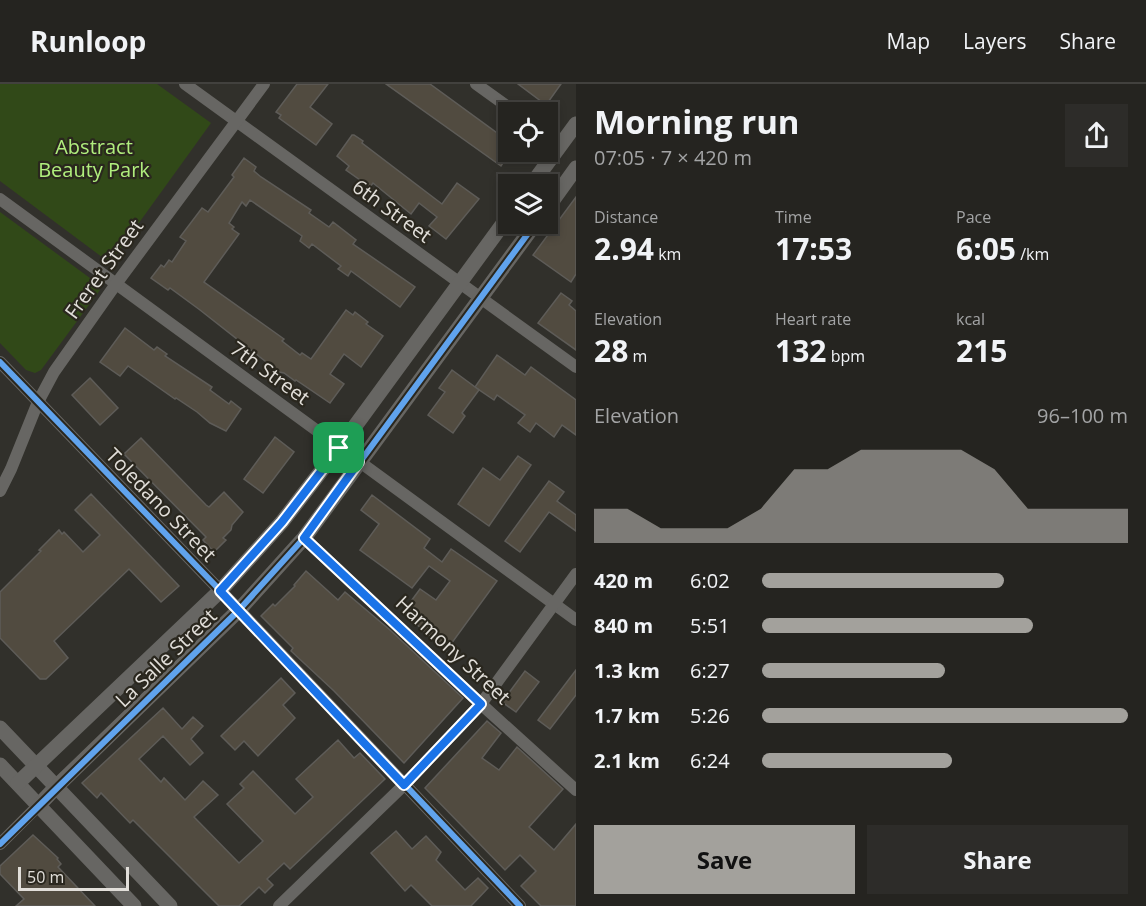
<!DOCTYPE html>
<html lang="en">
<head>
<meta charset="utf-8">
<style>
  body { margin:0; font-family:"Open Sans",sans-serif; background:#2d2c29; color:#f1f3f6; height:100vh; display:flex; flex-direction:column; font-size:22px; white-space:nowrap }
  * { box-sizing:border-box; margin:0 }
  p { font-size:20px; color:#a3a4a5 }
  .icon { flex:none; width:33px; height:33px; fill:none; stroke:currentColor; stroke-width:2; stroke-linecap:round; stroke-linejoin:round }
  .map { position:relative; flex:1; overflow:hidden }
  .drawer { display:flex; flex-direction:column; background:#252420; width:570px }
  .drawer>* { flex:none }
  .buttons { position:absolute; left:498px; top:18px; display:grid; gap:12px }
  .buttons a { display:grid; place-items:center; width:60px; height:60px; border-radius:0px; background:#252420; box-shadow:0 3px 9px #0003,0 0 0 2px #42413e; font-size:30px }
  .scale { position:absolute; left:18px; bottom:15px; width:111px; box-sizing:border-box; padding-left:6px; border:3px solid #e1ded9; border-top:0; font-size:16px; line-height:21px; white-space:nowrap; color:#e1ded9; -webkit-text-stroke:4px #2a271e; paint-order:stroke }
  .pin { position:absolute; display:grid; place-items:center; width:51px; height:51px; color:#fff; margin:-26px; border-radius:12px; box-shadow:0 3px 9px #0006 }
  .round { display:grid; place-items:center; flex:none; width:63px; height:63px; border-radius:0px; background:#2d2c29 }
  .headline { display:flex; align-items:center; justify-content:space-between; height:102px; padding:0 18px }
  h1 { font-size:33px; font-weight:700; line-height:45px }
  .metrics { display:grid; grid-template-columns:repeat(3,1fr); gap:9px; height:102px; padding:6px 18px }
  .metrics div { display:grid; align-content:center }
  .metrics b { font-size:30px; font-weight:700 }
  .metrics small { font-size:16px; font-weight:400 }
  .metrics p { font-size:16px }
  .chart { height:168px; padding:12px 18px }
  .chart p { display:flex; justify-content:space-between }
  .chart svg { width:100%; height:108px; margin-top:6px; fill:#a3a19c; opacity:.7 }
  .primary-button { display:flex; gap:12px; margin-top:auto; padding:12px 18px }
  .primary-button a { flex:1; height:69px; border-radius:0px; background:#a3a19c; color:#111; font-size:24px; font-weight:700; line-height:69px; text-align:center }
  .primary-button a+a { background:#2d2c29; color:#f1f3f6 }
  ul { padding:0 18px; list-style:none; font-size:20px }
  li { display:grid; grid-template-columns:96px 72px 1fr; align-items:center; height:45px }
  li i { height:15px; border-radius:8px; background:#a3a19c }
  header { display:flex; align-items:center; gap:36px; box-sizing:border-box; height:84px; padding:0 30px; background:#252420; border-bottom:2px solid #42413e }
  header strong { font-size:28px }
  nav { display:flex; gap:33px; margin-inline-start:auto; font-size:21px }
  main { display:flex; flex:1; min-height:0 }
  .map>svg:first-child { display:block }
  .green { fill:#314918 }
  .building { fill:#514b40; stroke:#5e5c58; stroke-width:1.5 }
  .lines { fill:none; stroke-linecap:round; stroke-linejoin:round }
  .minor { stroke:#676663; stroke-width:12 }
  .tertiary { stroke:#676663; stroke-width:15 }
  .cycleway-casing { stroke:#2a271e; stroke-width:10 }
  .cycleway { stroke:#60a3ed; stroke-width:6 }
  .route-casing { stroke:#fff; stroke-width:12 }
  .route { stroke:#1a73e8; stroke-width:8 }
  .labels { text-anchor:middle; stroke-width:4.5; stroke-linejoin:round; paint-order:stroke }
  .park-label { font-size:20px; fill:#b0ee7d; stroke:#2a271e }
  .street-label { font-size:20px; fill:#e1ded9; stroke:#2a271e }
</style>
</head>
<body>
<header>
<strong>Runloop</strong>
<nav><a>Map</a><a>Layers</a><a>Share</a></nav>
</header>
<main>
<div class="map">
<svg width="576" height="822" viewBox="0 0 576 822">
  <rect width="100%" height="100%" fill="#31302b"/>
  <g class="green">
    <polygon points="0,0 157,0 211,39 110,179 0,97"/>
    <polygon points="0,128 94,197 100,206 41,286 35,289 26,286 0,259"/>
  </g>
  <g class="building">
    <polygon points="297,0 328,0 310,23 332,40 316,61 279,34 281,31 276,28"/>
    <polygon points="386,0 430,0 508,57 508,71 501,82"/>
    <polygon points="518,0 561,0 546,21"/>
    <polygon points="352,51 354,51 363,57 362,59 442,120 457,99 479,115 446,155 429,142 437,133 419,119 411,130 373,99 370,103 346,86 349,82 337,72"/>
    <polygon points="244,74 256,83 254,87 261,93 311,126 309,129 329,143 333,138 356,156 353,160 415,203 400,223 351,187 348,192 338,185 341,182 312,160 309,164 300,157 302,152 250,116 246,122 242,118 229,139 234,143 232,145 239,150 204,198 284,255 282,257 300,271 302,269 311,275 346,226 353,231 355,228 368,238 366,240 383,252 361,283 344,270 330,290 344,300 330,319 296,296 295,297 284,289 279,288 200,226 170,204 168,206 151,194 161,181 164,183 169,176 172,178 186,157 180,153 202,124 208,128 234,93 232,91"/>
    <polygon points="576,113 576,190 571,198 533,171"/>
    <polygon points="561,209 572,217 569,221 576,227 576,266 538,239"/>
    <polygon points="125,244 154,266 157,263 167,270 165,272 212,303 210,306 229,320 231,317 241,325 226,347 210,339 197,328 176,314 175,315 128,282 120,292 100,278"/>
    <polygon points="497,271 525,291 531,283 576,316 576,351 562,341 554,353 536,339 530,348 518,339 525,331 497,311 494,316 475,303"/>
    <polygon points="452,286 479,306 462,329 465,332 453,349 428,331 445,308 439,304"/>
    <polygon points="90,294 118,324 100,341 72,311"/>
    <polygon points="275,353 294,368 263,409 244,395"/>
    <polygon points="141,354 206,421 209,423 224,408 243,428 232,441 231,446 223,454 226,456 214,468 203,456 206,453 124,370"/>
    <polygon points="518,372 531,381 489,442 458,420 483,384 500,396"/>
    <polygon points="549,397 564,408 557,417 576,431 576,447 549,428 520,468 505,457"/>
    <polygon points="91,410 179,502 161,518 129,485 54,557 68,574 46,595 40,595 0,554 0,508 41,467 39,466 59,446 62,450 64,448 83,468 100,451 75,426"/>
    <polygon points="372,411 430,455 424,464 442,478 451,465 497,497 446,567 403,528 420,505 436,516 450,497 429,482 412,504 360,466 379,440 361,426"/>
    <polygon points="306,487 338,516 345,508 390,546 463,614 404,679 334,607 291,567 293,564 261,532 273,520 275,522 295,502 294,501"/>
    <polygon points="576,586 576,611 550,645 538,636"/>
    <polygon points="525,587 539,598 516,628 502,618"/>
    <polygon points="281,594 295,609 283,621 295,634 258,672 244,657 235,666 221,652"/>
    <polygon points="163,624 182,645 193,633 203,642 191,655 203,669 190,681 163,652 139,675 161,698 164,694 185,716 203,697 218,711 194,733 239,779 263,757 227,720 244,704 240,700 253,687 295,730 313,713 296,695 338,656 354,674 360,669 385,695 290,785 284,779 267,795 273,801 265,809 259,803 239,822 219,822 133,736 130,739 101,709 97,714 82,699"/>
    <polygon points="487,637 501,649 482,674 499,686 517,663 563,705 529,743 554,766 576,740 576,822 541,822 521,802 536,787 520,771 505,786 425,704"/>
    <polygon points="396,747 412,765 426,752 441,768 436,776 465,806 478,794 488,804 471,822 432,822 411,801 405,807 371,769"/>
    <polygon points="33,751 58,774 57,775 61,780 58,783 95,822 16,822 24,815 0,790 0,782"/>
  </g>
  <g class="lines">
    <g class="minor">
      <polyline points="185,0 576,283"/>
      <polyline points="476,0 515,28"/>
      <polyline points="548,52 560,62"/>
      <polyline points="0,115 576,536"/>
      <polyline points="0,278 239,526 520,822"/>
      <polyline points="0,407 11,385 38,318 54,288 116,200 264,0"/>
      <polyline points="304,454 481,620 576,706"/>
      <polyline points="0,760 39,721"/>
      <polyline points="279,822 404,701 481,620 576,490"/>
    </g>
    <g class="tertiary">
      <polyline points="532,100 576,40"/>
      <polyline points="548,123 576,84"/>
      <polyline points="0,644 170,822"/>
      <polyline points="0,681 134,822"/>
      <polyline points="18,699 220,507 282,438 339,364 508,133"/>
      <polyline points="39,721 57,702 239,526 304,454 535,140"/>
    </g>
    <defs>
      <g id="cycleway">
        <polyline points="0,278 239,526 520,822"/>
        <polyline points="0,760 239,526 304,454 535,140"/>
      </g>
    </defs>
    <use href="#cycleway" class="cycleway-casing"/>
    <use href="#cycleway" class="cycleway"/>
  </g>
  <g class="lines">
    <defs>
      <polygon id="route" points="339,364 359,378 304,454 481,620 404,701 220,507 282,438"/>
    </defs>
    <use href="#route" class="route-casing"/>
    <use href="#route" class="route"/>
  </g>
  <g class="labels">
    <g class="park-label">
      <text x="94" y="70">Abstract<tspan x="94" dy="23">Beauty Park</tspan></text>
    </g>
    <g class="street-label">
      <text transform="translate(392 127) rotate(36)" y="7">6th Street</text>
      <text transform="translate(104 185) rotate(-54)" y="7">Freret Street</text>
      <text transform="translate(270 289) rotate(36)" y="7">7th Street</text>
      <text transform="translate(161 421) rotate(46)" y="7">Toledano Street</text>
      <text transform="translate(453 566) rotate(43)" y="7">Harmony Street</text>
      <text transform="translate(166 574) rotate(-44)" y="7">La Salle Street</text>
    </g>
  </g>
</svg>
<div class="buttons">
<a><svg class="icon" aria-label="locate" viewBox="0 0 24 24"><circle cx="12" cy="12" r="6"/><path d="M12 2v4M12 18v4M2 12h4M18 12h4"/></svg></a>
<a><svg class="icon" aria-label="layers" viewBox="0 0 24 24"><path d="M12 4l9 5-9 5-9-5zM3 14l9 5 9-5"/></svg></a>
</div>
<div class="scale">50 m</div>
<div class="pin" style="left:339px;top:364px;background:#1e9e55"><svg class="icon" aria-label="arrive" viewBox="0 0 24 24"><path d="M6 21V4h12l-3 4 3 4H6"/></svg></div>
</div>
<section class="drawer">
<div class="headline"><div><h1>Morning run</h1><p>07:05 · 7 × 420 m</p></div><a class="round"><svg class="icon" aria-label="share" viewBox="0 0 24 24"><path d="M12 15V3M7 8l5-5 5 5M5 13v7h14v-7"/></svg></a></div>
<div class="metrics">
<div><p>Distance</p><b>2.94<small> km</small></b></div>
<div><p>Time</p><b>17:53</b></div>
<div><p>Pace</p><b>6:05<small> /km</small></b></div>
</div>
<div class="metrics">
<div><p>Elevation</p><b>28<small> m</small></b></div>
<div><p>Heart rate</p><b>132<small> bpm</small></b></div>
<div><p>kcal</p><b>215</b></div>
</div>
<div class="chart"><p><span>Elevation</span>96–100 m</p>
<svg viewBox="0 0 160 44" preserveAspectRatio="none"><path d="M0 44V30L10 30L20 38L30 38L40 38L50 30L60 14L70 14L80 6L90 6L100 6L110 6L120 14L130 30L140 30L150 30L160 30V44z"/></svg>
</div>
<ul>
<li><b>420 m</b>6:02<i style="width:66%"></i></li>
<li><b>840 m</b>5:51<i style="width:74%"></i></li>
<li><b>1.3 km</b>6:27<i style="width:50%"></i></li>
<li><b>1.7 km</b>5:26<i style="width:100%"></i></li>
<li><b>2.1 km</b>6:24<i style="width:52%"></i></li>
</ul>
<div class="primary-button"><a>Save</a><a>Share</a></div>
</section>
</main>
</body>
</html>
